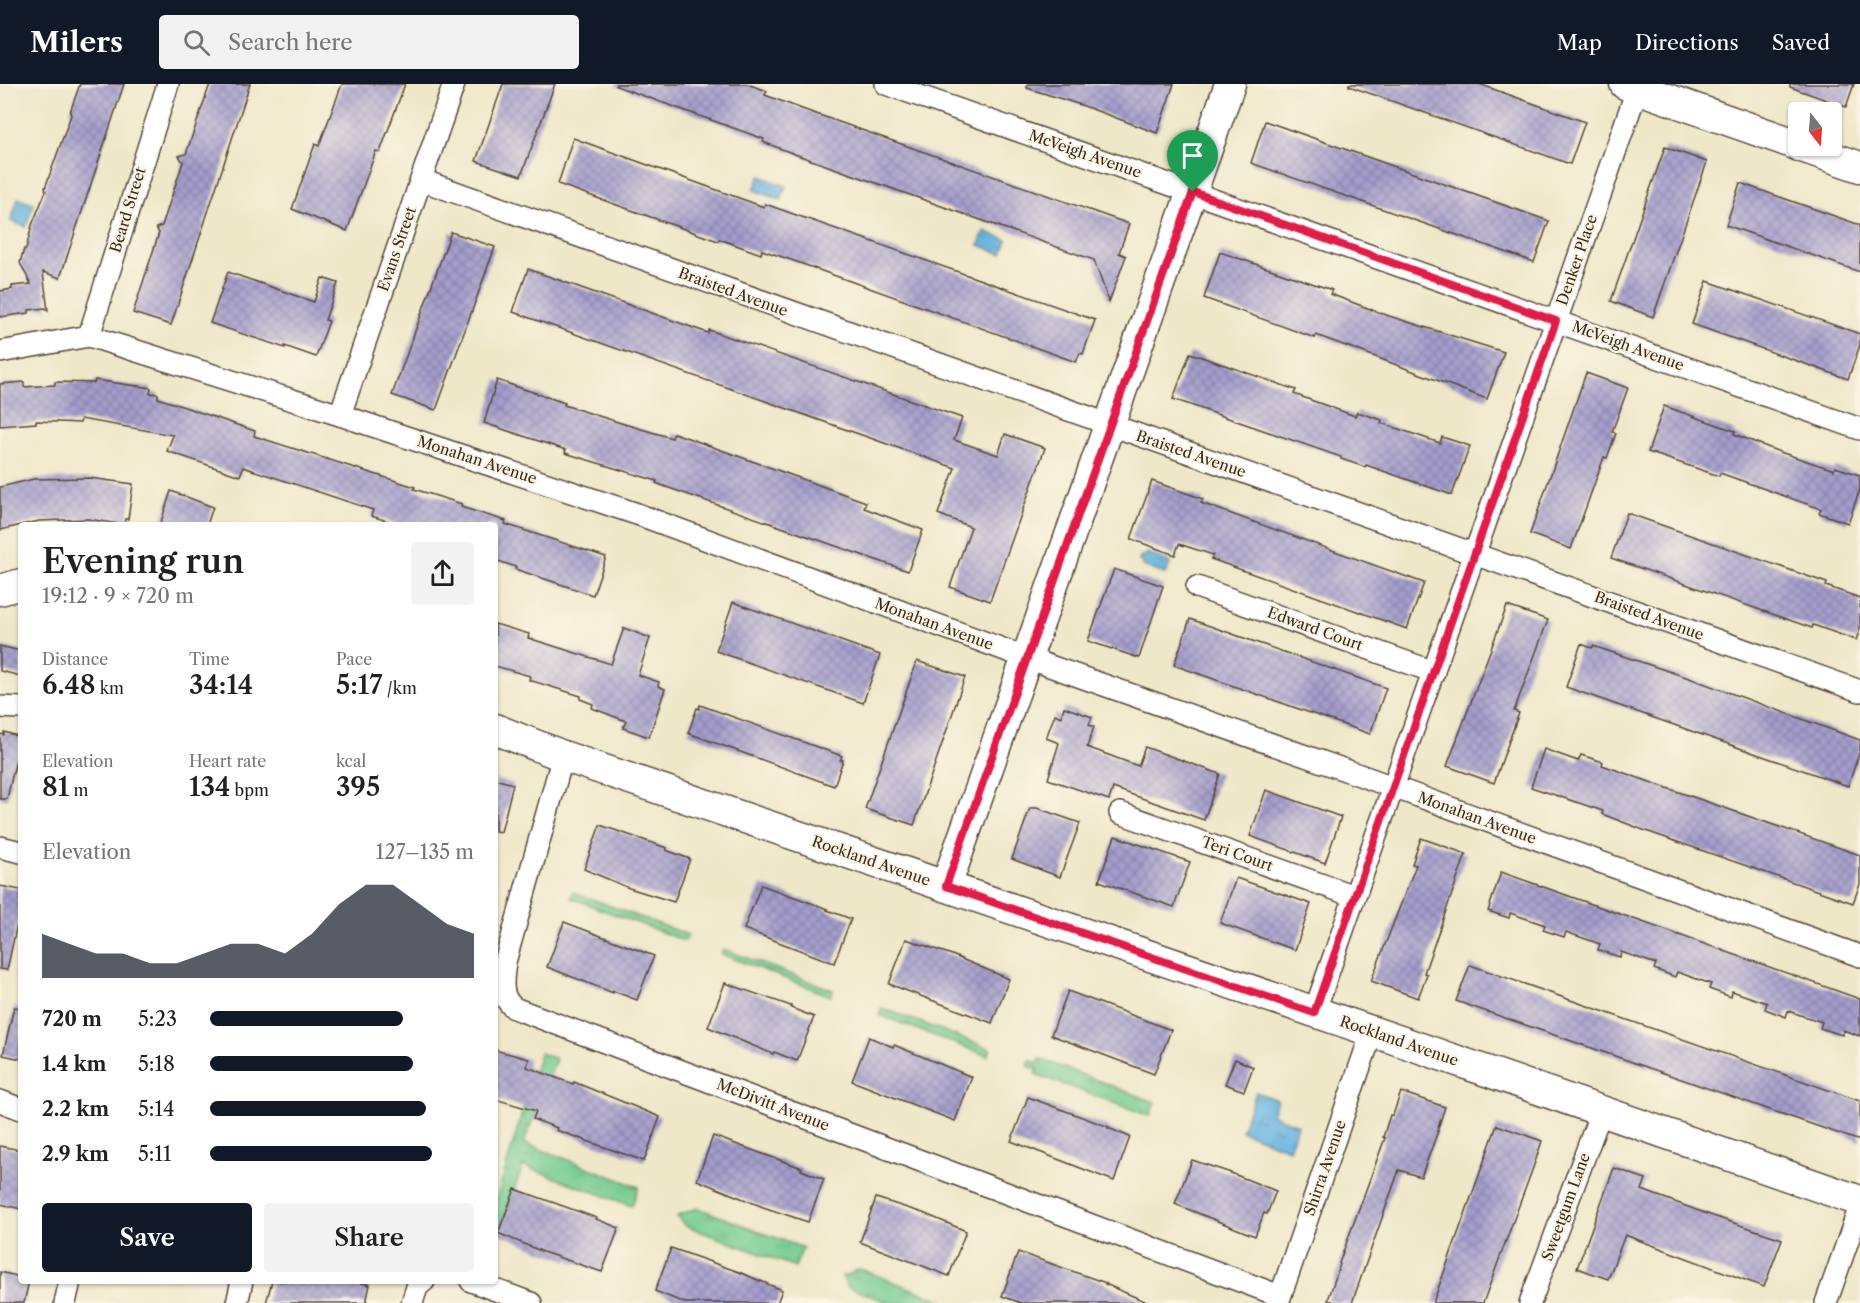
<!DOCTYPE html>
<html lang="en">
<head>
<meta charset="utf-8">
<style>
  body { margin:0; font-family:"Libre Caslon Text",serif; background:#f2f2f2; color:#202124; height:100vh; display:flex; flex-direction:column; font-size:22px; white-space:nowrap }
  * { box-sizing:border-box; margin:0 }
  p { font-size:20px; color:#757577 }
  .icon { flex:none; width:33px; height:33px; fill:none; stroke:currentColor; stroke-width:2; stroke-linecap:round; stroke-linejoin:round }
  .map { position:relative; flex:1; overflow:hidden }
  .panel { position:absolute; left:18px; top:438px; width:480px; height:762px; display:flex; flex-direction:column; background:#fff; border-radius:6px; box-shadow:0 2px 4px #0004 }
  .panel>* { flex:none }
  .needle { width:39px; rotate:163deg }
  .tools { position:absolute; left:1788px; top:18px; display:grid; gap:12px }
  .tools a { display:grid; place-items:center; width:54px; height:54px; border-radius:6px; background:#fff; box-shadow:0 2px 4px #0004; font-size:30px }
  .pin { position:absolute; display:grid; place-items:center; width:51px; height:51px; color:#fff; margin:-62px -26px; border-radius:50% 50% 50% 0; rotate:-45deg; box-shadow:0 0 6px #0007 }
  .pin .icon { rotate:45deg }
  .round { display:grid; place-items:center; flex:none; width:63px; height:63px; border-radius:6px; background:#f2f2f2 }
  .overview { display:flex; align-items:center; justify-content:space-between; height:102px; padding:0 24px }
  h1 { font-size:33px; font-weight:600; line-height:45px }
  .stats { display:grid; grid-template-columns:repeat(3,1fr); gap:9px; height:102px; padding:6px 24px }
  .stats div { display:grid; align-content:center }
  .stats b { font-size:26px; font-weight:600 }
  .stats small { font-size:16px; font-weight:400 }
  .stats p { font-size:16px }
  .chart { height:168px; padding:12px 24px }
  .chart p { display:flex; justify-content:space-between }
  .chart svg { width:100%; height:108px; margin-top:6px; fill:#111827; opacity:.7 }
  .primary-button { display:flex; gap:12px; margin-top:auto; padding:12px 24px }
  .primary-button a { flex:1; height:69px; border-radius:6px; background:#111827; color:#fff; font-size:24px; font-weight:600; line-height:69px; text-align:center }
  .primary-button a+a { background:#f2f2f2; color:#202124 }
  ul { padding:0 24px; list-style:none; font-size:20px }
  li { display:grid; grid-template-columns:96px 72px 1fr; align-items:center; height:45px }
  li i { height:15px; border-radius:8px; background:#111827 }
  header { display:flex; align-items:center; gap:36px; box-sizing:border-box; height:84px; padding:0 30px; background:#111827; color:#fff }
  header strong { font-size:28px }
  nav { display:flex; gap:33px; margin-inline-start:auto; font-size:21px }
  .search { width:420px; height:54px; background:#f2f2f2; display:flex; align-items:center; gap:15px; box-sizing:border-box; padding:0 21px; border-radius:6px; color:#757577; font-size:22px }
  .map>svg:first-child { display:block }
  .grass { fill:url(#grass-tufts); stroke:#587b58; stroke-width:1.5 }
  .water { fill:url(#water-ripples); stroke:#506f7f; stroke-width:1.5 }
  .building { fill:url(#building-cross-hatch) }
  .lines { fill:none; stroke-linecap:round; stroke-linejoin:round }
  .street-casing { stroke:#564638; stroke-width:24 }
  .secondary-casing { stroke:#564638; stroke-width:33 }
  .street { stroke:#fff; stroke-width:21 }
  .secondary { stroke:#fff; stroke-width:30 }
  .route-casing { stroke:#fff; stroke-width:12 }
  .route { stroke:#e11d48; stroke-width:8 }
  .labels { text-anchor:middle; stroke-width:4.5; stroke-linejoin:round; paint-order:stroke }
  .street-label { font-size:15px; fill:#3b2a1e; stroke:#fcf5e5 }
</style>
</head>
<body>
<header>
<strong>Milers</strong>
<div class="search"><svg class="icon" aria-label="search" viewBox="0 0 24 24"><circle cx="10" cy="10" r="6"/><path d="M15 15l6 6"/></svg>Search here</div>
<nav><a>Map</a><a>Directions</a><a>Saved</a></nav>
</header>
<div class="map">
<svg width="1860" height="1219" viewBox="0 0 1860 1219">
  <defs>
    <pattern id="grass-tufts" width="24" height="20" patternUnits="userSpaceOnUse" patternTransform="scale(1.5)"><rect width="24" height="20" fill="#75cc91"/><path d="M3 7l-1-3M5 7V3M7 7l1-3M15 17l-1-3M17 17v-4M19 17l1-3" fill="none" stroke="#66af7d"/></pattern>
    <pattern id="water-ripples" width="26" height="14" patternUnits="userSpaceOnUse" patternTransform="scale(1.5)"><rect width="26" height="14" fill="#66b4e0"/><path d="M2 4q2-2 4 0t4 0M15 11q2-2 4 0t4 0" fill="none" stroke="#5593b5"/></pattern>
    <pattern id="building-cross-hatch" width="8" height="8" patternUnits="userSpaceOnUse" patternTransform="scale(1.5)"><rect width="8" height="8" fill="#a49ece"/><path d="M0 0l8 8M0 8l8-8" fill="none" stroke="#8781a7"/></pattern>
  </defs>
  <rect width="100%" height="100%" fill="#fcf5e5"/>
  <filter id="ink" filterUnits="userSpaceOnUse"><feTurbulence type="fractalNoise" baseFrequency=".0167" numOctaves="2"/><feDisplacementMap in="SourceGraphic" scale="12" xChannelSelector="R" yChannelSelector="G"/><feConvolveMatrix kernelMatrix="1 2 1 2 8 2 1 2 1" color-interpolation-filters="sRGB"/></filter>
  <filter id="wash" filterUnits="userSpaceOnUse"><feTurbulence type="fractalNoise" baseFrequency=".008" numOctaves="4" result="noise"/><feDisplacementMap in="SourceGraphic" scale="24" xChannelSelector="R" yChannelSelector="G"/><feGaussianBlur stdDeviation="1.35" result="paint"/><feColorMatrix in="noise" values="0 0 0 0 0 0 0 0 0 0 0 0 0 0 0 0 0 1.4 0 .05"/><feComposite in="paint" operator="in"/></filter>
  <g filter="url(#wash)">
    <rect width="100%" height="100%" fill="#eee7c8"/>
    <g class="grass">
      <polygon points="573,808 688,851 685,857 571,814"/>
      <polygon points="723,865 833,906 831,912 721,870"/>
      <polygon points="882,924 991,965 988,972 879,931"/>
      <polygon points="540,969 556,975 524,1059 639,1103 632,1122 523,1082 495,1157 495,1120"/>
      <polygon points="1040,975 1155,1018 1150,1032 1035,990 1037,985 1028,982 1030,976 1039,979"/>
      <polygon points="698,1124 803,1164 795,1183 686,1142 677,1133 679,1131"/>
      <path d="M860,1185l84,32v2h-55l-41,-16 -6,-11c8,1 10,-6 18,-7z"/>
    </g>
    <g class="water">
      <polygon points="760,92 786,102 781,116 754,106"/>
      <polygon points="18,114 34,119 26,143 11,137"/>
      <polygon points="984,147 1007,156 1002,170 979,161"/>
      <polygon points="1147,469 1168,477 1170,480 1166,489 1164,490 1143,482 1141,478 1139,477 1141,472 1144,473"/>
      <polygon points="1256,1008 1277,1016 1272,1031 1298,1041 1289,1065 1241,1047"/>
    </g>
    <g id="blocks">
      <g class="building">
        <polygon points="80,0 124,0 60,194 43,188 48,227 45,224 29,226 29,229 0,233 0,207 12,205 12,202 31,200 20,179 24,165 26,165 32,141 46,107 45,104 71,31 70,28"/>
        <polygon points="210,0 250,0 171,241 133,229 159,149 156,144 162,142 183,78 179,72 186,70"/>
        <polygon points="342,0 405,0 380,68 376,67 347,147 292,125 315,60 319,62"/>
        <polygon points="503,0 555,0 521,92 476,77"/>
        <polygon points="616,0 747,0 767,7 765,11 802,25 1129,140 1119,169 1126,172 1109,218 1094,176 800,72 763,58 764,55 616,2"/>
        <polygon points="1028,0 1174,0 1157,49 1081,21 1027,4"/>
        <polygon points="1349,0 1479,0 1585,38 1570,80 1349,2"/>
        <polygon points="1790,0 1854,0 1846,23 1790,3"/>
        <polygon points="1265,37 1549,137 1534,178 1251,79"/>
        <polygon points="573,54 764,123 765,120 1095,236 1083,270 1080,269 1076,278 794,177 762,166 761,170 719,155 718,157 558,100"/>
        <polygon points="1665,63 1707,78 1653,233 1611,217"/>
        <polygon points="1740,99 1860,141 1860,188 1726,141"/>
        <polygon points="451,148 495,163 436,326 392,311"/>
        <polygon points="1220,168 1332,206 1330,210 1389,232 1504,268 1487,315 1357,266 1316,251 1315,254 1204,214"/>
        <polygon points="528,185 708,249 709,246 962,334 954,356 998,371 1005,350 1045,364 990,517 950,503 971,443 938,430 955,384 513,228"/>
        <polygon points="228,188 314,218 322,194 338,199 325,236 329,237 316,273 285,262 285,264 210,239"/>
        <polygon points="1707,197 1860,250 1860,261 1848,295 1692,240"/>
        <polygon points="1190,269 1296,306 1294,310 1355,332 1357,328 1382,336 1381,339 1440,359 1442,353 1470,362 1452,411 1366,381 1365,383 1341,375 1341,373 1173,315"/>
        <polygon points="1586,289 1628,304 1612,348 1616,349 1607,374 1604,373 1571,465 1530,450"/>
        <polygon points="95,296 151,304 150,309 158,310 158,314 255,347 254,352 415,403 414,405 462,420 461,423 506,437 505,440 606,473 593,511 515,485 516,483 495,476 495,441 401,441 371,432 373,426 243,383 240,392 167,367 173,351 81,335 80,339 36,337 36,339 0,342 0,300 24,298 24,303 55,301 55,298 94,299"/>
        <polygon points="497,296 565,319 564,321 621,339 672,354 674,349 866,418 864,424 923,446 908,487 669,404 656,399 657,397 565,369 566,366 484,339"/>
        <polygon points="1664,322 1735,347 1734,350 1777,367 1834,386 1835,383 1860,391 1860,405 1848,439 1819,429 1821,425 1720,389 1719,392 1648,368"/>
        <polygon points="90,394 133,400 128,435 125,435 124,441 88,435 39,437 0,446 0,403 34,395"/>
        <polygon points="1152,397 1203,415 1201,419 1424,499 1407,545 1211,475 1213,471 1179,460 1175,471 1131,455"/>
        <polygon points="171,407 213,423 207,441 160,441"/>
        <polygon points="1627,429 1827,499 1826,502 1860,514 1860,545 1856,556 1813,541 1812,544 1611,474"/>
        <polygon points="1114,485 1163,502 1139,574 1088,557"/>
        <polygon points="733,518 880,571 863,619 716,567"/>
        <polygon points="1507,522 1548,536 1514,627 1519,629 1494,699 1447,682"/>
        <polygon points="1190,535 1386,604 1370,650 1174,581"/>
        <polygon points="495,540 529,550 528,554 611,580 624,544 650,554 638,591 659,598 658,602 665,605 649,653 623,644 626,637 592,624 593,620 580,615 581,612 529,596 530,592 495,582"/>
        <polygon points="1581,560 1592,564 1593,562 1689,594 1860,656 1860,667 1848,702 1566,603"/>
        <polygon points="0,562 21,567 21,592 0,587"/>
        <polygon points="917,577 965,593 914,741 865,725"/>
        <polygon points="700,621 842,672 840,676 843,676 834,702 688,649 697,624 699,625"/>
        <polygon points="1064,623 1092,633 1089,641 1094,643 1087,663 1138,682 1145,663 1220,690 1204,736 1113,704 1109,716 1048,695 1059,659 1046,654 1055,630 1061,633"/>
        <polygon points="4,648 21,653 7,715 0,715 0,650 4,651"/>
        <polygon points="1544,665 1578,677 1581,671 1603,678 1602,681 1647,697 1860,771 1860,800 1853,819 1646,747 1602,730 1603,727 1531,703"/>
        <polygon points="495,695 513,700 501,748 495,747"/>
        <polygon points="1266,706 1341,733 1325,779 1250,752"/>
        <polygon points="1030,724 1037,724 1080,739 1060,793 1012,775"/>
        <polygon points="600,741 667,764 666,766 690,775 674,818 629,804 584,785"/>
        <polygon points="1115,752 1190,778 1174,823 1099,797"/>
        <polygon points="1421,754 1466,770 1424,889 1427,890 1418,914 1371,897 1416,781 1412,780"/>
        <polygon points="1501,788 1860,915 1860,952 1843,946 1842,951 1820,944 1822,938 1788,927 1786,933 1765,925 1767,919 1732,907 1731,913 1709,905 1711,900 1677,888 1675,893 1654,885 1656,880 1621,868 1620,873 1598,866 1600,860 1566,848 1564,853 1543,846 1545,841 1510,829 1509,834 1488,827"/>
        <polygon points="1236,794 1311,820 1295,866 1220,839"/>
        <polygon points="761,801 828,825 827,826 851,835 834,879 744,845"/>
        <polygon points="0,802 21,806 21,822 7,886 0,885"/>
        <polygon points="564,838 654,872 637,916 613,907 613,909 547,883"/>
        <polygon points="906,855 952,871 1009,895 992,939 889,900"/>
        <polygon points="1470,881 1860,1017 1860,1057 1456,917"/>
        <polygon points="725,899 791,922 791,924 814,933 797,977 774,968 773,970 708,943"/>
        <polygon points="1068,907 1171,946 1154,990 1051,951"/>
        <polygon points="14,923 21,924 21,975 3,971"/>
        <polygon points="869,953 893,963 894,961 972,993 955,1037 852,997"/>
        <polygon points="495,966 529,975 527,983 573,1000 574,998 660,1033 644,1077 556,1046 557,1044 533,1035 536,1027 495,1015"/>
        <polygon points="1235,975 1253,983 1244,1007 1225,1000"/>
        <polygon points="1401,1008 1445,1023 1437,1047 1438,1047 1421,1093 1399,1086 1352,1219 1337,1219 1328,1216 1340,1180 1339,1179 1385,1054 1383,1053 1390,1031 1393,1031"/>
        <polygon points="1028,1013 1109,1043 1108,1044 1130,1053 1114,1097 1011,1057"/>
        <polygon points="1497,1041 1542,1057 1534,1081 1483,1219 1433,1219"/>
        <polygon points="713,1052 802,1084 801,1086 824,1095 808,1138 763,1123 697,1096"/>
        <polygon points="0,1062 21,1066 21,1125 0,1120"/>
        <polygon points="1192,1076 1231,1089 1276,1107 1267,1130 1264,1129 1255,1152 1175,1120"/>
        <polygon points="1614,1084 1646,1095 1642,1106 1710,1131 1782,1155 1764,1203 1625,1151 1608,1195 1577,1184"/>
        <polygon points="515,1105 597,1134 596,1135 619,1144 602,1188 543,1168 498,1149"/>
        <polygon points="876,1114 923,1129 966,1147 949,1192 860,1158"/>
        <polygon points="671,1164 739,1188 782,1206 777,1219 685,1219 655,1207"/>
        <polygon points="1018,1168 1106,1199 1105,1200 1149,1219 1021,1219 1002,1212"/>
        <polygon points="0,1188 21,1193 21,1197 29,1197 24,1219 0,1219"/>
        <polygon points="272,1197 354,1197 370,1201 366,1219 266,1219"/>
      </g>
    </g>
  </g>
  <g filter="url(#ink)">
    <use href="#blocks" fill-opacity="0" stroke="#564638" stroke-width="1.5"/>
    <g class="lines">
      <defs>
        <g id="street">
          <polyline points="886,0 1860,345"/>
          <polyline points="421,96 1860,607"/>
          <polyline points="89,252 168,0"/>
          <polyline points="0,268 89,252 340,331 637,430 1027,574 1368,694 1860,872"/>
          <polyline points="340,331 454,0"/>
          <polyline points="1197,503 1434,588"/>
          <polyline points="0,623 21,624"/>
          <path d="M563,672l-58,206c-2,18 -6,34 9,46l766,288"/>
          <polyline points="1120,729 1354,812"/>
          <polyline points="0,763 21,768"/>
          <polyline points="1314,929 1639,0"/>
          <polyline points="0,1017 21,1025"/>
          <polyline points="471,1197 531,1219"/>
          <polyline points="65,1219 70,1197"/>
          <polyline points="237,1219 242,1197"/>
          <polyline points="412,1219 417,1203 424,1197"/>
          <polyline points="1278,1219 1372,948"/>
          <polyline points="1530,1219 1601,1028"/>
          <polyline points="1826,1219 1860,1122"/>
        </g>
        <g id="secondary">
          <polyline points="1625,0 1798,61"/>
          <polyline points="1799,62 1860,83"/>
          <polyline points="0,506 21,500"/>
          <polyline points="495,645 563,672 1403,958 1860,1117"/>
          <polyline points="946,802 1230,0"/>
        </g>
      </defs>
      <use href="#street" class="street-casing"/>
      <use href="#secondary" class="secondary-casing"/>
      <use href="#street" class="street"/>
      <use href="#secondary" class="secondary"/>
    </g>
  </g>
  <g class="lines" filter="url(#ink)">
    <defs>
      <polygon id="route" points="1193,108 1556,237 1314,929 946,802"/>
    </defs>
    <use href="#route" class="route-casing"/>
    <use href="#route" class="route"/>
  </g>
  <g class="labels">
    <g class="street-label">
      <text transform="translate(1085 70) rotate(19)" y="5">McVeigh Avenue</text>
      <text transform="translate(128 126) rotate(-73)" y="5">Beard Street</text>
      <text transform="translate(397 165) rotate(-71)" y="5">Evans Street</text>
      <text transform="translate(1577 176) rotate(-71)" y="5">Denker Place</text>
      <text transform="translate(733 208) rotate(20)" y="5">Braisted Avenue</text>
      <text transform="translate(1628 262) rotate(20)" y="5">McVeigh Avenue</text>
      <text transform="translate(1191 370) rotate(19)" y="5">Braisted Avenue</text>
      <text transform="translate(477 376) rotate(18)" y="5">Monahan Avenue</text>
      <text transform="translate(1649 532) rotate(20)" y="5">Braisted Avenue</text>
      <text transform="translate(934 540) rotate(20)" y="5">Monahan Avenue</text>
      <text transform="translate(1315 545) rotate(20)" y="5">Edward Court</text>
      <text transform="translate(1477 734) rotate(20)" y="5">Monahan Avenue</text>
      <text transform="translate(1237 770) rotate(20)" y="5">Teri Court</text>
      <text transform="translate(871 777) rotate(19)" y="5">Rockland Avenue</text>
      <text transform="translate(1399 957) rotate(19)" y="5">Rockland Avenue</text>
      <text transform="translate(773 1021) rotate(21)" y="5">McDivitt Avenue</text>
      <text transform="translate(1325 1084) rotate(-71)" y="5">Shirra Avenue</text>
      <text transform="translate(1566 1123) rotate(-70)" y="5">Sweetgum Lane</text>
    </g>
  </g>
</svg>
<div class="tools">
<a><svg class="needle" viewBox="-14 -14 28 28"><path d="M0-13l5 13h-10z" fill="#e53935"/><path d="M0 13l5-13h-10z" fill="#757577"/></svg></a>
</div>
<div class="pin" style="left:1193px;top:108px;background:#1e9e55"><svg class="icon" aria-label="arrive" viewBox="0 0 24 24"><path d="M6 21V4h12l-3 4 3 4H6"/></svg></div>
<section class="panel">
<div class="overview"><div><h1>Evening run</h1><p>19:12 · 9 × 720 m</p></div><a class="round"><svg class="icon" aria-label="share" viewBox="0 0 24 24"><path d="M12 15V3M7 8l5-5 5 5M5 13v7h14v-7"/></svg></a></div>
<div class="stats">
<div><p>Distance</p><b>6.48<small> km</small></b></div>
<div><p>Time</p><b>34:14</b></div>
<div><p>Pace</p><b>5:17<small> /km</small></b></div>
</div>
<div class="stats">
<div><p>Elevation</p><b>81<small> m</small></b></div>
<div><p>Heart rate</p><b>134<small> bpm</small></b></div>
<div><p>kcal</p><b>395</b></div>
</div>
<div class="chart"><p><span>Elevation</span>127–135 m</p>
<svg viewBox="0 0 160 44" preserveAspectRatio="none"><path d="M0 44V26L10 30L20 34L30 34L40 38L50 38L60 34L70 30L80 30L90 34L100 26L110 14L120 6L130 6L140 14L150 22L160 26V44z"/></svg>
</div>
<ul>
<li><b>720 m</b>5:23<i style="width:73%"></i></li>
<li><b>1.4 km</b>5:18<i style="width:77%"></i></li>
<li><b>2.2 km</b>5:14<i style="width:82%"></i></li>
<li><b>2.9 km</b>5:11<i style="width:84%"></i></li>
</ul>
<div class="primary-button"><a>Save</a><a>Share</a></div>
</section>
</div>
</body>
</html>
